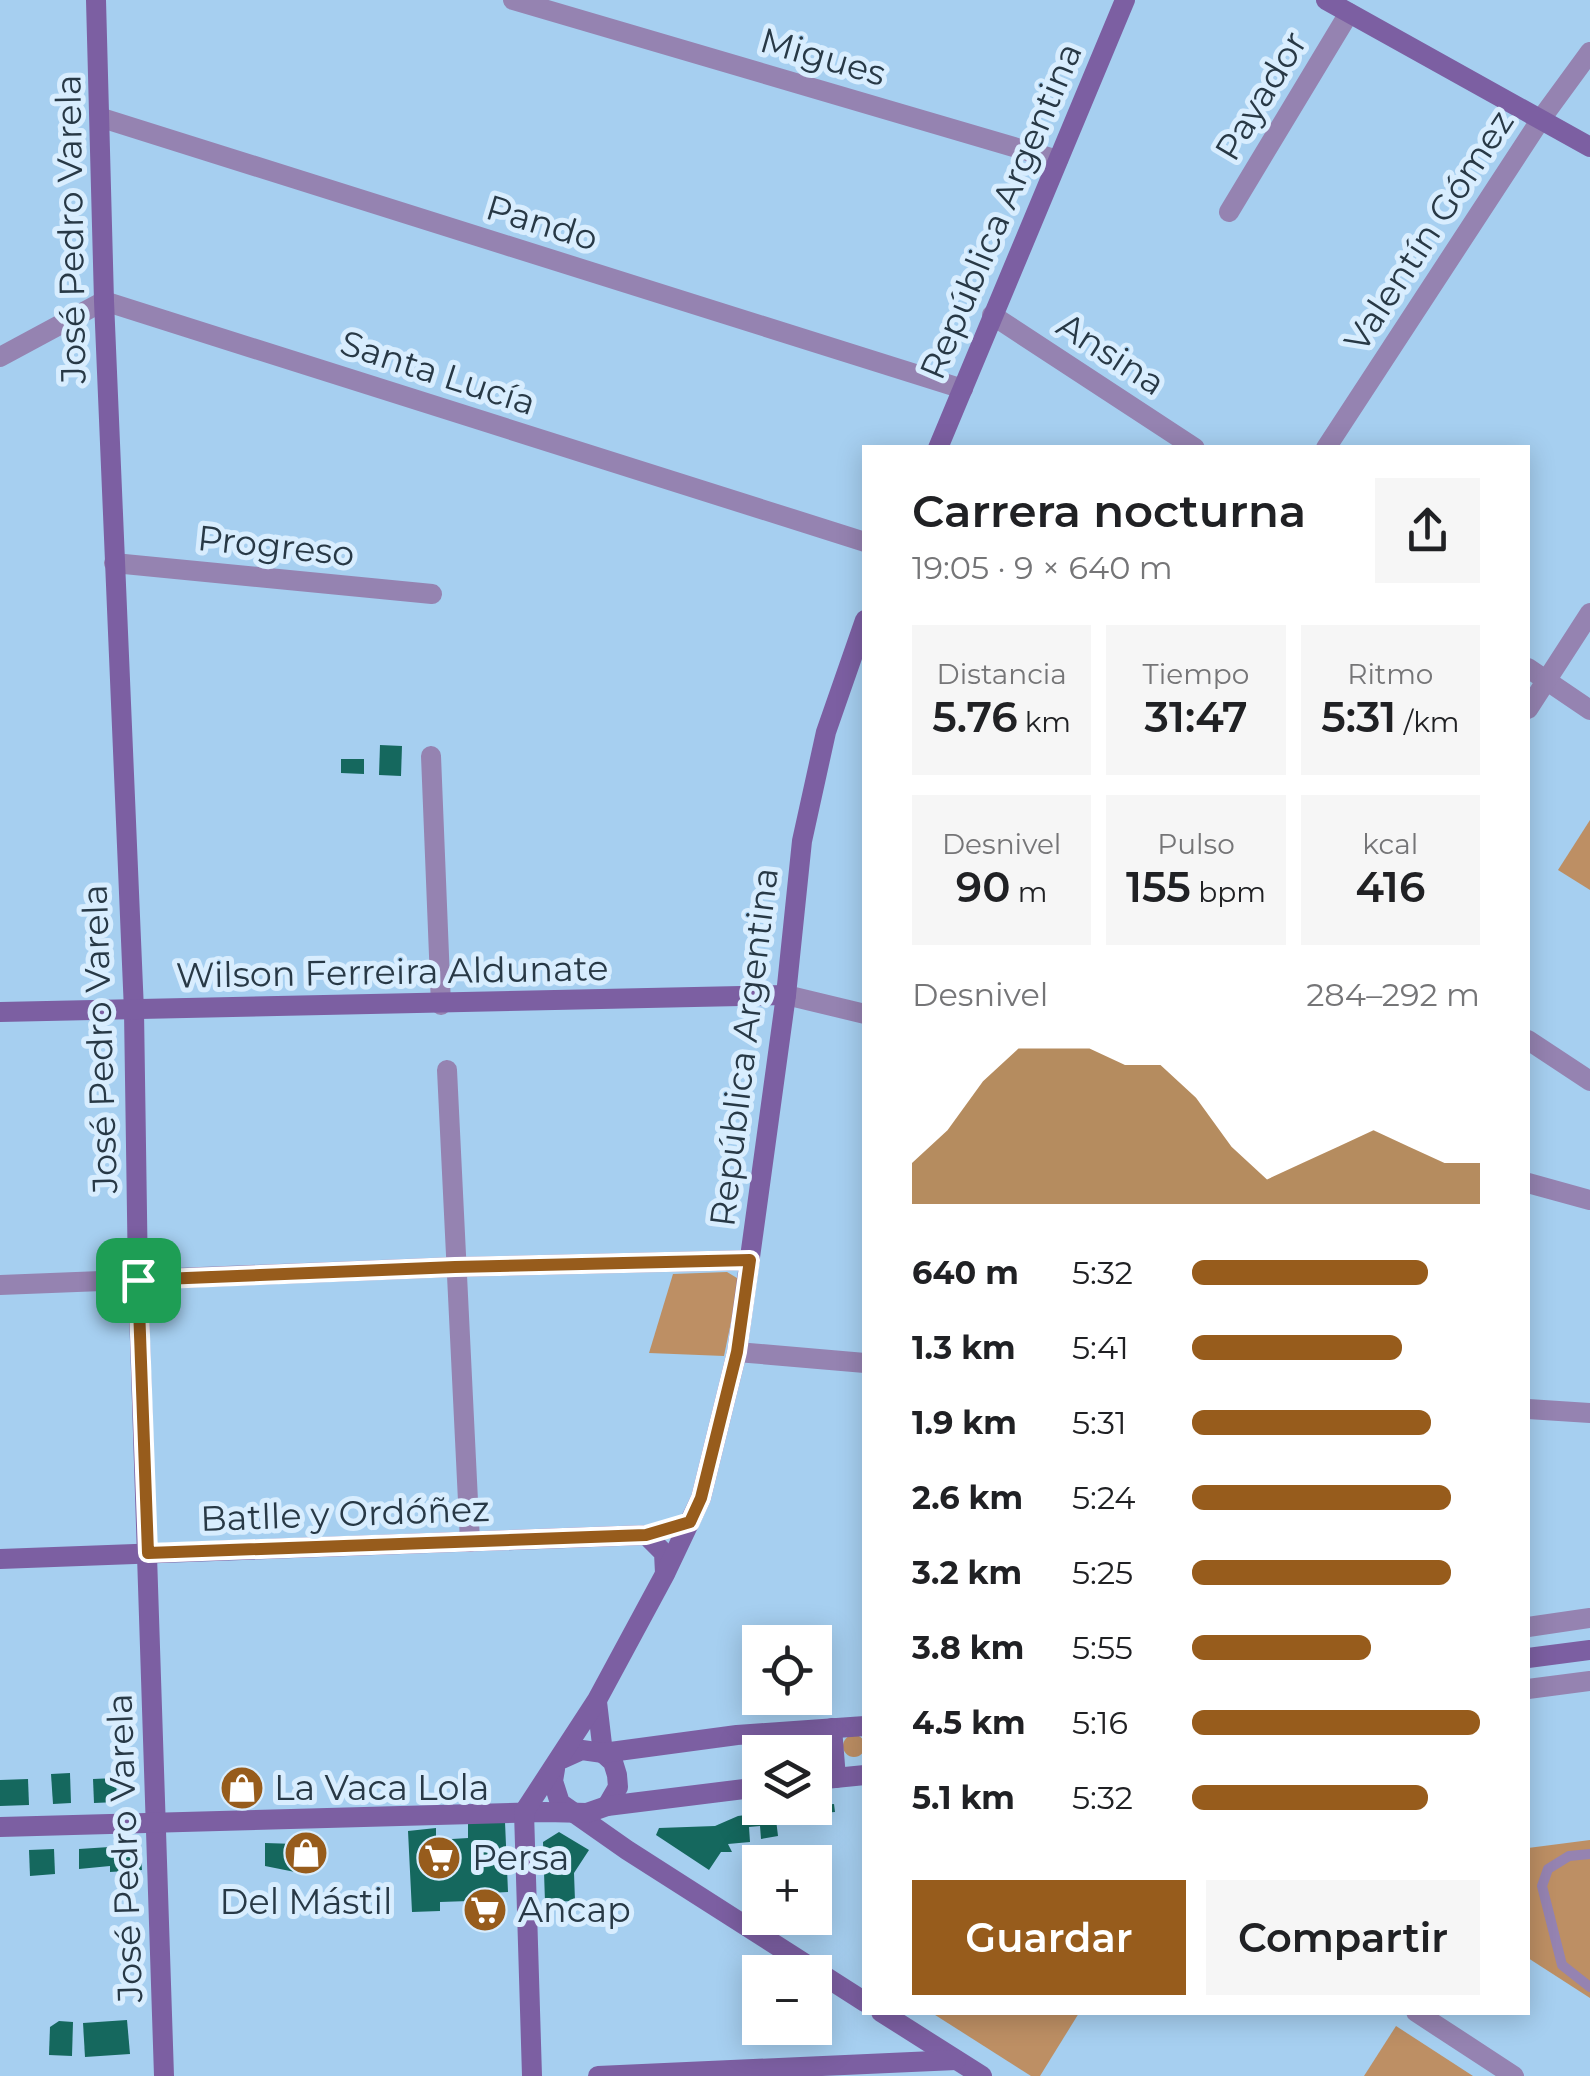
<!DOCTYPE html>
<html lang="es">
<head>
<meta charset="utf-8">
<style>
  body { margin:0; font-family:Montserrat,sans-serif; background:#f6f6f6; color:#202124; height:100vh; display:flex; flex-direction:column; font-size:38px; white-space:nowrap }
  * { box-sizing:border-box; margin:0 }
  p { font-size:32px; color:#757577 }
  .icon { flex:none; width:55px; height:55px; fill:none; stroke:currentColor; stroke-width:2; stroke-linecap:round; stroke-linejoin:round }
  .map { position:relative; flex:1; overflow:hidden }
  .panel { position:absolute; left:862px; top:445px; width:668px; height:1570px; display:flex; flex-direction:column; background:#fff; border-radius:0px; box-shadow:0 5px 25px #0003 }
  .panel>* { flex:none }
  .tools { position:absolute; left:742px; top:1625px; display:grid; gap:20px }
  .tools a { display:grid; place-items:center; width:90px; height:90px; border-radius:0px; background:#fff; box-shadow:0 5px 25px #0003; font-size:50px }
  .pin { position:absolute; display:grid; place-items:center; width:85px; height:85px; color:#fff; margin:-42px; border-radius:20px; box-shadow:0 5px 15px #0006 }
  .round { display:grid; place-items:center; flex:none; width:105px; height:105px; border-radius:0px; background:#f6f6f6 }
  .headline { display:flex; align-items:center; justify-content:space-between; height:170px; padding:0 50px }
  h1 { font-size:45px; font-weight:600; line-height:75px }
  .figures { display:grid; grid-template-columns:repeat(3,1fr); gap:15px; height:170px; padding:10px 50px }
  .figures div { display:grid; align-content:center; border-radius:0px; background:#f6f6f6; text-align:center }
  .figures b { font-size:42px; font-weight:600 }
  .figures small { font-size:28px; font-weight:400 }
  .figures p { font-size:28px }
  .chart { height:280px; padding:20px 50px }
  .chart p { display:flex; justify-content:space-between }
  .chart svg { width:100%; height:180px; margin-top:10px; fill:#975c1c; opacity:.7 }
  .cta { display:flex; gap:20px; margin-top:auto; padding:20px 50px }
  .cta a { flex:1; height:115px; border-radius:0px; background:#975c1c; color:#fff; font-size:40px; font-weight:600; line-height:115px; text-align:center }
  .cta a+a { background:#f6f6f6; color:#202124 }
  ul { padding:0 50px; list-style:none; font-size:32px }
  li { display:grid; grid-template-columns:160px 120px 1fr; align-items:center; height:75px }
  li i { height:25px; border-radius:12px; background:#975c1c }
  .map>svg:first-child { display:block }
  .green { fill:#bd8f64 }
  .building { fill:#15685e }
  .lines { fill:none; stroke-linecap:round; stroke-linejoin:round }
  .lane { stroke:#9583b1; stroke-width:10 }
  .street { stroke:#9583b1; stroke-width:20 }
  .secondary { stroke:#7c5fa2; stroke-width:20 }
  .route-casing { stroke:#fff; stroke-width:20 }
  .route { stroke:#975c1c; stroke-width:12 }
  .labels { text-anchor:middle; stroke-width:10; stroke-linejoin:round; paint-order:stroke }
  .street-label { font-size:35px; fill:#283946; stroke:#d8edfe }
  .poi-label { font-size:35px; fill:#283946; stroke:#d8edfe; text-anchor:start }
</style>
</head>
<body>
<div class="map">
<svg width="1590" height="2076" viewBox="0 0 1590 2076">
  <rect width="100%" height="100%" fill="#a6cff0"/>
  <g class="green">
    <polygon points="1590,820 1590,890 1558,870"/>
    <polygon points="727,1272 737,1278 738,1288 724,1356 649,1353 673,1274"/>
    <circle cx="854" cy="1746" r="11"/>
    <polygon points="825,1738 827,1771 815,1773 815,1752 794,1752 803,1751 802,1739"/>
    <polygon points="1590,1840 1590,1998 1528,1958 1528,1848"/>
    <polygon points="932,2013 1079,2013 1040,2076 1031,2076"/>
    <polygon points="1396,2026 1473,2076 1364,2076"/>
  </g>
  <g class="building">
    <polygon points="380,745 402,746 401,776 379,775"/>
    <polygon points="341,759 364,759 364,774 341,773"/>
    <polygon points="70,1773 71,1803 53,1804 51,1774"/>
    <polygon points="116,1778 117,1802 94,1803 93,1779"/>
    <polygon points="254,1778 254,1797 231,1798 230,1779"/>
    <polygon points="28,1779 29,1805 0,1806 0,1780"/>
    <polygon points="834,1804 835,1812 821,1813 820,1805"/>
    <polygon points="775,1811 778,1836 761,1839 760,1826 749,1827 750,1842 728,1844 732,1852 721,1852 709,1870 656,1835 659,1828 715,1826 738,1816"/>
    <polygon points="505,1822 508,1892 469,1894 469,1901 500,1902 501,1918 468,1919 469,1901 440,1902 440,1911 412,1912 408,1831 436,1828 436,1840 468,1838 468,1823"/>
    <polygon points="559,1832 589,1850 574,1873 575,1901 545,1902 543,1842"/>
    <polygon points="265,1843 296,1844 295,1872 265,1866"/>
    <polygon points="140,1845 142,1870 110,1872 110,1866 79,1869 79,1849"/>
    <polygon points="54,1849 55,1874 30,1876 29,1850"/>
    <polygon points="127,2020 130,2054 85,2057 83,2023"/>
    <polygon points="59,2021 73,2022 72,2056 49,2055 50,2027"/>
  </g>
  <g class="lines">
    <polyline class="lane" points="1590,1854 1569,1856 1548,1869 1542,1886 1562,1965 1590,1987"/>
    <g class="street">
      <polyline points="513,0 1058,160"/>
      <polyline points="102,118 963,389"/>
      <polyline points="1229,212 1349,13"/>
      <polyline points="992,315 1195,448"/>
      <polyline points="0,357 104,301 865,542"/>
      <polyline points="1326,448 1541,119 1590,52"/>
      <polyline points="114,563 432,594"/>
      <polyline points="1528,668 1590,710"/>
      <polyline points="1528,709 1590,613"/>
      <polyline points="431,756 441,1005"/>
      <polyline points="786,995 865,1014"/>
      <polyline points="1528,1040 1590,1081"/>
      <polyline points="447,1070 470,1542"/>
      <polyline points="1528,1183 1590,1200"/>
      <polyline points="0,1285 455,1267 750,1260"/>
      <polyline points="737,1352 865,1363"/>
      <polyline points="1528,1409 1590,1413"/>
      <polyline points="1528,1627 1590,1618"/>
      <polyline points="1528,1689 1590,1681"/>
      <polyline points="1416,2012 1514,2076"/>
    </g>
    <g class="secondary">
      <polyline points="96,0 104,301 134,1011 138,1280 164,2076"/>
      <polyline points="1326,0 1590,147"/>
      <polyline points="938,448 1125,0"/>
      <polyline points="0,1012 786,995"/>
      <polyline points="0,1559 646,1535 664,1553 665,1573"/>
      <polyline points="1528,1658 1590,1650"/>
      <polyline points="597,1702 603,1753 613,1762 617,1775 618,1787 607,1806"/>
      <polyline points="832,1728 836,1778"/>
      <polyline points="562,1759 582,1750 603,1753 737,1735 865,1726"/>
      <polyline points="555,1769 553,1781 560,1803 627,1850 865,2002"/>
      <polyline points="815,1780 865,1775"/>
      <polyline points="0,1827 545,1812 587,1813 607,1806 760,1787"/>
      <polyline points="881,2012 982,2076"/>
      <polyline points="532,2076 524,1812 597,1700 665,1574 701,1498 737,1352 786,995 802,841 826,732 865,620"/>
      <polyline points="598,2076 956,2060"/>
    </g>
  </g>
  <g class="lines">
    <defs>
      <polygon id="route" points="750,1260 737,1352 701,1498 690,1522 646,1535 148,1553 138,1280 455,1267"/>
    </defs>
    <use href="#route" class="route-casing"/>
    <use href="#route" class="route"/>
  </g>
  <defs>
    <symbol id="shop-disc" viewBox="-11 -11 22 22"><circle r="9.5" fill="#975c1c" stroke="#d8edfe"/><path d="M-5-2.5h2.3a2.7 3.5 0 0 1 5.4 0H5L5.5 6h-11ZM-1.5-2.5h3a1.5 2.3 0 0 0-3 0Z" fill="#fff"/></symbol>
    <symbol id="supermarket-disc" viewBox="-11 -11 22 22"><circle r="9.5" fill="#975c1c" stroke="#d8edfe"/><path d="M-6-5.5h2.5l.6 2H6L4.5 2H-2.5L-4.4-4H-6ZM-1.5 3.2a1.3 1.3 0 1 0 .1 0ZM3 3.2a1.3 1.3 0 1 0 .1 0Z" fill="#fff"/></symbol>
  </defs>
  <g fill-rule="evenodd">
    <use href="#shop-disc" x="217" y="1763" width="50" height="50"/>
    <use href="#shop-disc" x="281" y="1828" width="50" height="50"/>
    <use href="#supermarket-disc" x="414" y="1833" width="50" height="50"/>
    <use href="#supermarket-disc" x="460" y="1885" width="50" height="50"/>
  </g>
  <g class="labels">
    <g class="street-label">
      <text transform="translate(823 57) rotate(16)" y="12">Migues</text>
      <text transform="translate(1261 96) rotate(-59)" y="12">Payador</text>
      <text transform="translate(1001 211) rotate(-67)" y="12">República Argentina</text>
      <text transform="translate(542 223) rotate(17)" y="12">Pando</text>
      <text transform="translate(71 229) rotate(-91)" y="12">José Pedro Varela</text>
      <text transform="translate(1429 231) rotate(-57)" y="12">Valentín Gómez</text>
      <text transform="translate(1111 354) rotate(33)" y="12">Ansina</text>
      <text transform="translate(438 373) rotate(18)" y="12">Santa Lucía</text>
      <text transform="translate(276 546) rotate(6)" y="12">Progreso</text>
      <text transform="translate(392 972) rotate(-1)" y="12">Wilson Ferreira Aldunate</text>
      <text transform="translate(100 1039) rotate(-92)" y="12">José Pedro Varela</text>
      <text transform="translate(744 1047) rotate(-83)" y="12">República Argentina</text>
      <text transform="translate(345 1514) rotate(-2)" y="12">Batlle y Ordóñez</text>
      <text transform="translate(125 1848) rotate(-92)" y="12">José Pedro Varela</text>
    </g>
    <g class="poi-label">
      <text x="274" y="1800">La Vaca Lola</text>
      <text x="472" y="1870">Persa</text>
      <text x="306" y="1914" text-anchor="middle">Del Mástil</text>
      <text x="518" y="1922">Ancap</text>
    </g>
  </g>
</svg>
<div class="tools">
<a><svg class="icon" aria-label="locate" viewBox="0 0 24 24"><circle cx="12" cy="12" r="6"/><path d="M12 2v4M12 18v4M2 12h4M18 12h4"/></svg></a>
<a><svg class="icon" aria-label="layers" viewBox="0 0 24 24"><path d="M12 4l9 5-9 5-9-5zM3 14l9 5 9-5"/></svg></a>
<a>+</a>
<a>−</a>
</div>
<div class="pin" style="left:138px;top:1280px;background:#1e9e55"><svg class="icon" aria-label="arrive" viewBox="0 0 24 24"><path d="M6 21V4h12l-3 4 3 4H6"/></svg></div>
<section class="panel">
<div class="headline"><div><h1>Carrera nocturna</h1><p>19:05 · 9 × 640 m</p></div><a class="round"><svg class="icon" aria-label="share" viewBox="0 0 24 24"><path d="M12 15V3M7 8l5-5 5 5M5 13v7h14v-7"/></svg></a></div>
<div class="figures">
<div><p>Distancia</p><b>5.76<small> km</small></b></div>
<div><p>Tiempo</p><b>31:47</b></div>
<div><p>Ritmo</p><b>5:31<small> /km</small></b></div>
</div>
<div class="figures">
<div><p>Desnivel</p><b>90<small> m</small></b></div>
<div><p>Pulso</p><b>155<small> bpm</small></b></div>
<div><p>kcal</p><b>416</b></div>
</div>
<div class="chart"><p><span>Desnivel</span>284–292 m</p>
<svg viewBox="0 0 160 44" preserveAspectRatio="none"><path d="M0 44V34L10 26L20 14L30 6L40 6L50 6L60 10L70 10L80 18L90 30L100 38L110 34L120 30L130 26L140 30L150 34L160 34V44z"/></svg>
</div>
<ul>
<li><b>640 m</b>5:32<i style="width:82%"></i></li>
<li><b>1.3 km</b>5:41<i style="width:73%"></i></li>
<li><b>1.9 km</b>5:31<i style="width:83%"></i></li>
<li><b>2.6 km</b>5:24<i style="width:90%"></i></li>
<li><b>3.2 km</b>5:25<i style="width:90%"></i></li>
<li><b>3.8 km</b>5:55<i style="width:62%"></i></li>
<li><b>4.5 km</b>5:16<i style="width:100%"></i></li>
<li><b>5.1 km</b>5:32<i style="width:82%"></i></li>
</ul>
<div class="cta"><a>Guardar</a><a>Compartir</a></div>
</section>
</div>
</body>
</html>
